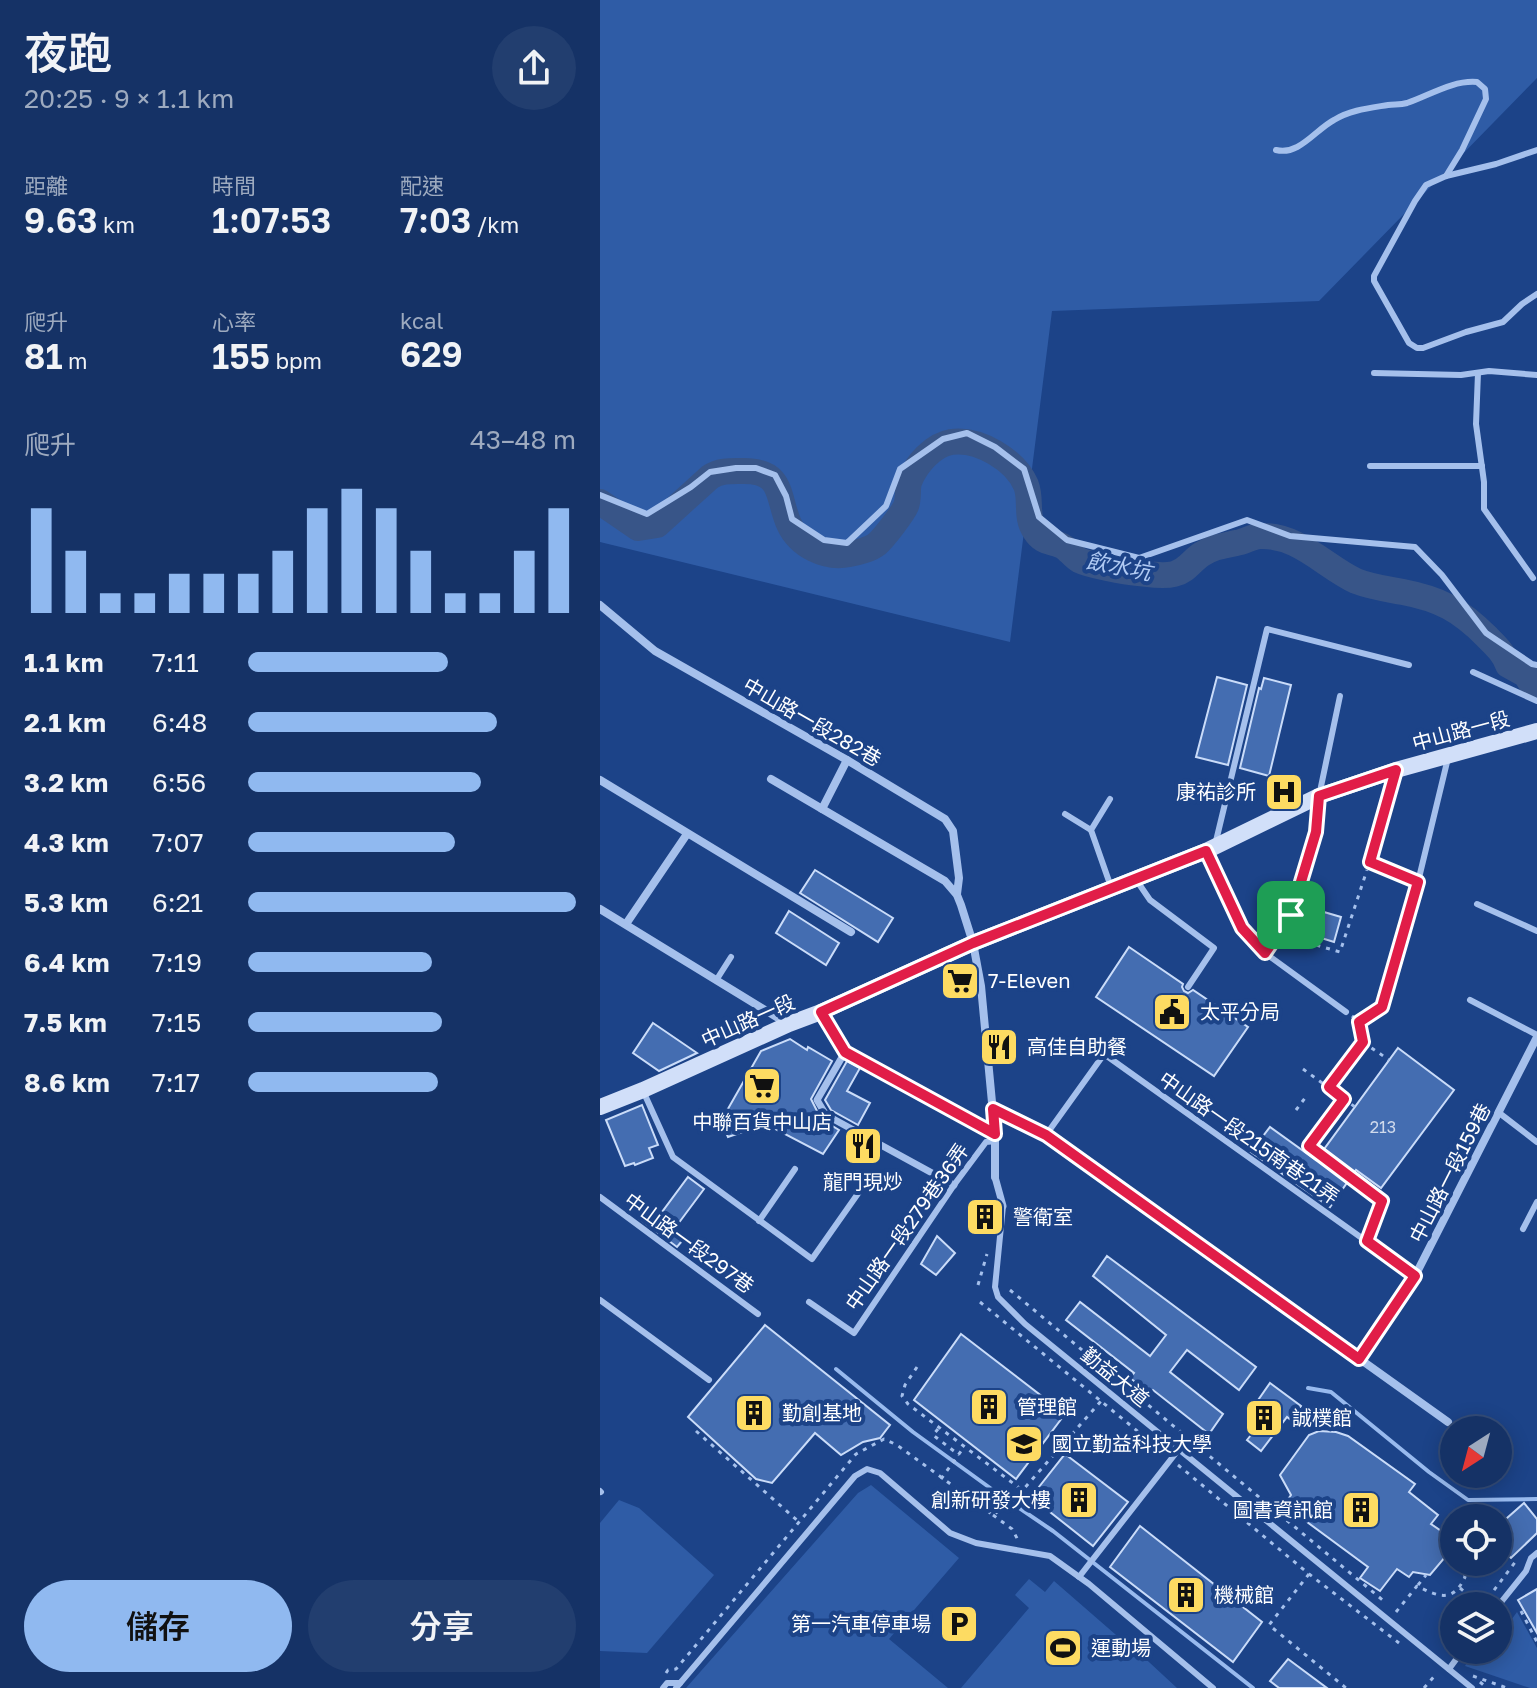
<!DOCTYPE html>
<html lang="zh-TW">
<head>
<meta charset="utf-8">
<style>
  body { margin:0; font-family:"Golos Text","Noto Sans TC",sans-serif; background:#223e6f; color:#f1f3f6; height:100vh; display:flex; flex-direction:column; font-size:30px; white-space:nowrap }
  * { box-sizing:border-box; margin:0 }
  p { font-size:26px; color:#9daabf }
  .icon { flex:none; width:44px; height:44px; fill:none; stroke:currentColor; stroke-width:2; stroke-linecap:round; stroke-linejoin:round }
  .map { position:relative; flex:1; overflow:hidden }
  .drawer { display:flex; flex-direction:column; background:#153266; width:600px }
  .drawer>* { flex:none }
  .needle { width:52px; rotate:216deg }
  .tools { position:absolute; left:840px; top:1416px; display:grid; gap:16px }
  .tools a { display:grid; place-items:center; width:72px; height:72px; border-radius:50%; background:#153266; box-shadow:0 4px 20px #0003,0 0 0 2px #344d7a; font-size:40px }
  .pin { position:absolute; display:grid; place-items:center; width:68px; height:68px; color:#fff; margin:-34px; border-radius:16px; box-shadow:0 4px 12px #0006 }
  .round { display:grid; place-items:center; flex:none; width:84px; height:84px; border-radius:42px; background:#223e6f }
  .headline { display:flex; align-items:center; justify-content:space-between; height:136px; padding:0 24px }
  h1 { font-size:44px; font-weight:600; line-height:60px }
  .figures { display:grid; grid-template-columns:repeat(3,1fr); gap:12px; height:136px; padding:8px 24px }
  .figures div { display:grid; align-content:center }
  .figures b { font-size:34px; font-weight:600 }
  .figures small { font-size:22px; font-weight:400 }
  .figures p { font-size:22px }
  .chart { height:224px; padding:16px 24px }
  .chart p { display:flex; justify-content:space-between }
  .chart svg { width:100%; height:144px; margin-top:8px; stroke:#90b9f0; stroke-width:6 }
  .primary-button { display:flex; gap:16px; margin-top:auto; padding:16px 24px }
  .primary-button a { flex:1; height:92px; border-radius:48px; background:#90b9f0; color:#111; font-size:32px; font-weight:600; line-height:92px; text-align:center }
  .primary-button a+a { background:#223e6f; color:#f1f3f6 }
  ul { padding:0 24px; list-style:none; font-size:26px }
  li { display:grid; grid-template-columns:128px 96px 1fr; align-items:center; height:60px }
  li i { height:20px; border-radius:10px; background:#90b9f0 }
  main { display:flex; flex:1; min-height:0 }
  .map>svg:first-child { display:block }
  .green { fill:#2f5ca6 }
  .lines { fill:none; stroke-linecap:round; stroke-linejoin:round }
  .stream { stroke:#98baee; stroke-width:4 }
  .river { stroke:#385588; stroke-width:26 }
  .building { fill:#446db1; stroke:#cadcf9; stroke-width:2 }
  .path { stroke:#a5c0ec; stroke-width:3; stroke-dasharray:4 6; stroke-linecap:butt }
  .service { stroke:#a5c0ec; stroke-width:6 }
  .pedestrian { stroke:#a5c0ec; stroke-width:7 }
  .minor { stroke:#a5c0ec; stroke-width:8 }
  .secondary { stroke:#d1dff9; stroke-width:16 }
  .route-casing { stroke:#fff; stroke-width:16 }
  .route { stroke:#e11d48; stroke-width:10 }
  .labels { text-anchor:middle; stroke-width:8; stroke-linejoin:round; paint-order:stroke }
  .number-label { font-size:16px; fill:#d0daec }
  .street-label { font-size:20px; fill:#fff; stroke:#1c4388 }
  .poi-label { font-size:20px; fill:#fff; stroke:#1c4388; text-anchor:start }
  .water-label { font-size:22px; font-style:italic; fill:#b0caf3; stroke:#1c4388 }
</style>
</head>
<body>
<main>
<section class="drawer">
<div class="headline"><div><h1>夜跑</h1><p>20:25 · 9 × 1.1 km</p></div><a class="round"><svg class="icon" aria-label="share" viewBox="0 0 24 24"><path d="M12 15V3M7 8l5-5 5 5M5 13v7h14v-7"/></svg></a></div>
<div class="figures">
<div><p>距離</p><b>9.63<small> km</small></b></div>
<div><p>時間</p><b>1:07:53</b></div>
<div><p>配速</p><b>7:03<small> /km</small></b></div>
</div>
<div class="figures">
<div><p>爬升</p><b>81<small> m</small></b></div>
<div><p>心率</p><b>155<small> bpm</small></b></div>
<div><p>kcal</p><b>629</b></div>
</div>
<div class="chart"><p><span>爬升</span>43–48 m</p>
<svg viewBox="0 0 160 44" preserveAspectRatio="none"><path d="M5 44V12M15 44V25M25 44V38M35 44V38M45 44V32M55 44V32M65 44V32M75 44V25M85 44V12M95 44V6M105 44V12M115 44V25M125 44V38M135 44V38M145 44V25M155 44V12"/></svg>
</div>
<ul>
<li><b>1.1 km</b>7:11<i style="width:61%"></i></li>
<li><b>2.1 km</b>6:48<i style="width:76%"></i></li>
<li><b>3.2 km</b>6:56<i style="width:71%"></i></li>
<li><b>4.3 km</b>7:07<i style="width:63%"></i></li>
<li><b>5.3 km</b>6:21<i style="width:100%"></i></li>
<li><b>6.4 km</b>7:19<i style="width:56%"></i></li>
<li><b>7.5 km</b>7:15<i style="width:59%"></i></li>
<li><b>8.6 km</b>7:17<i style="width:58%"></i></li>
</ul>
<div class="primary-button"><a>儲存</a><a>分享</a></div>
</section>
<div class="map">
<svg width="937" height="1688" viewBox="0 0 937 1688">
  <rect width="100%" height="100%" fill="#1c4388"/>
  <g class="green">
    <polygon points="0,0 937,0 937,78 719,301 452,311 410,642 0,542"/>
    <polygon points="271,1485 359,1558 289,1639 348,1688 86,1688 258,1493"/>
    <polygon points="19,1500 39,1508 114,1575 47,1653 0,1651 0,1523"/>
    <polygon points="429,1579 445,1592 454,1581 523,1641 536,1650 577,1688 361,1688 429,1608 415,1595"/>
    <polygon points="917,1612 937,1648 937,1688 930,1688 865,1666 875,1650 898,1650 898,1638"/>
  </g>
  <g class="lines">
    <g class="stream">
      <polyline points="236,1369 313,1432 397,1493 453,1531 653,1688"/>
      <polyline points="708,1388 731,1392 829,1472 868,1500 937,1499"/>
    </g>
    <path class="river" d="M0,502l38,26 19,-3 53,-48c10,-7 22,-6 34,-6 40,0 33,26 45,53 10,22 37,35 60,30 8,-1 22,-5 28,-10 7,-6 26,-31 29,-38 3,-8 1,-17 3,-24 7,-18 24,-37 42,-40 28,-4 64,18 75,43 6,15 -1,32 9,46 7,11 14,10 25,14 8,3 12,11 19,15 10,5 46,12 59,13 11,1 24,4 36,1 13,-3 18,-14 28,-20 13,-8 21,-8 34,-11 8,-1 15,-6 23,-7 39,-2 65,30 97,45 15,6 31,8 47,11 37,7 57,18 83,44 9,9 18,17 22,29l18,10 5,8 6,3"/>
  </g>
  <g class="building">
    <polygon points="617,677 647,685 628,765 596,757"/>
    <polygon points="664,678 691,685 669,776 640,768 659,688 661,689"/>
    <polygon points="215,870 293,918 278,942 200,893"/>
    <polygon points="700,905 741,917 734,942 689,928 691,921 696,917"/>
    <polygon points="189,911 239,943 226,965 176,933"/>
    <polygon points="529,947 583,984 582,987 584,991 588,993 593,990 648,1027 614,1076 496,997"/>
    <polygon points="53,1023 97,1053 59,1071 33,1053"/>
    <polygon points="190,1039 207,1050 208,1047 232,1061 211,1099 221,1119 239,1130 223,1154 166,1124 128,1137 121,1121 161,1051"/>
    <polygon points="798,1048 854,1090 781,1188 756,1170 730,1207 651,1152 670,1127 716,1160"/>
    <polygon points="247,1061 260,1068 247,1091 270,1103 258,1125 231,1110 225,1100"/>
    <polygon points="42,1105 58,1145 49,1148 53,1158 35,1165 34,1163 25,1166 6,1120"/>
    <polygon points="88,1177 104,1189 72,1232 82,1241 77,1247 40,1219 46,1212 56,1220"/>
    <polygon points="337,1236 355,1253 336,1275 321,1264"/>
    <polygon points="507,1256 656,1367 639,1390 587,1350 570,1372 623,1414 609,1434 553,1390 550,1393 530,1378 534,1373 466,1320 480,1302 550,1356 566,1335 493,1276"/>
    <polygon points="165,1325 290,1425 280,1438 263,1442 241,1455 215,1433 172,1483 156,1479 88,1417"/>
    <polygon points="361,1334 465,1414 416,1479 314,1400"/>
    <polygon points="670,1383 701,1406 691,1420 687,1417 661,1451 647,1440 659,1425 647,1416"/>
    <polygon points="719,1431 736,1432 748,1436 815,1484 809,1492 838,1515 831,1524 847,1535 841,1542 845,1548 846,1556 830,1575 813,1572 809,1577 797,1569 780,1591 760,1578 768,1567 684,1505 691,1495 680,1475 709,1435"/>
    <polygon points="465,1454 528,1502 493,1546 431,1497"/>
    <polygon points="924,1503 937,1519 937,1533 911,1558 898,1547 898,1526"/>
    <polygon points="540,1526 662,1622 633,1662 510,1567"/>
    <polygon points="937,1589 937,1633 918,1600"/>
    <polygon points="688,1659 727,1688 679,1688 670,1681"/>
  </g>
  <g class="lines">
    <g class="path">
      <polyline points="678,934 740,952 767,870"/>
      <polyline points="670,945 686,922"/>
      <polyline points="752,1016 759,1022 763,1042 789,1060"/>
      <polyline points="759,1022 775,1011"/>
      <polyline points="703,1069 755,1107"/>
      <polyline points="729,1087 763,1042"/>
      <polyline points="744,1099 709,1146 782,1201 770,1234"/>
      <polyline points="696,1110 708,1094"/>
      <polyline points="378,1285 387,1254"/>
      <polyline points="410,1290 785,1602"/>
      <polyline points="380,1302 563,1452"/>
      <polyline points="317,1367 305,1385 302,1396 308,1404 422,1490"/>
      <polyline points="338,1429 333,1435 359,1455"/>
      <polyline points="96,1431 199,1522"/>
      <polyline points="578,1465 709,1574 799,1643"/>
      <polyline points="341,1479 364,1447"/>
      <polyline points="393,1515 412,1529 418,1540"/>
      <polyline points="845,1548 854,1553"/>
      <polyline points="709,1574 669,1625 746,1688"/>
      <polyline points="818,1585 826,1575"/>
      <polyline points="860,1588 881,1606"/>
      <polyline points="882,1606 916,1561"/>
      <polyline points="921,1611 937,1642"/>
      <path d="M796,1612l21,-26c22,11 36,17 48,-9l-4,-15"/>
      <polyline points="66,1673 68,1670 76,1669 256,1454 284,1439 297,1445 393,1515 415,1499 501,1401"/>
      <polyline points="873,1676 907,1688"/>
      <polyline points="880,1682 887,1688"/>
      <polyline points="824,1688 837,1673"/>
    </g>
    <g class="service">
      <path d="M676,150c23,6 39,-20 58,-30 16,-10 36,-12 54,-15 6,-1 12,0 19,-2 23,-8 46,-23 70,-21l8,7 1,10 -24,51 -16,26"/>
      <polyline points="937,150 896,164 846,176 826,185 815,201 774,276 774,281 809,343 817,348 823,348 866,332 903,322 922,304 937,294"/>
      <polyline points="774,373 861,375 889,371 937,375"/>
      <polyline points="878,373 876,424 884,482 884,509 933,578"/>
      <polyline points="770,466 882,466"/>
      <polyline points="0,495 47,514 91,487 110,472 136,468 156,468 175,475 186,496 192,519 224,540 247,543 286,506 300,469 343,439 367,433 395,447 424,469 439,517 467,540 539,558 647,520 690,536 815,547 842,575 886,633 932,664 937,665"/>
      <polyline points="873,672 937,701"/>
      <polyline points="795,773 770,862 818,882"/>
      <polyline points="510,799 491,830 511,887"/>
      <polyline points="465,814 491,830"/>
      <polyline points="616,841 667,629 809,665"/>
      <polyline points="608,854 642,928 665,953 746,1012"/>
      <polyline points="537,881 550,900 614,948 588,987"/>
      <polyline points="877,904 937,931"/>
      <polyline points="691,915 716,832 719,796 740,696"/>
      <polyline points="117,979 131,957"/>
      <polyline points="870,1000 937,1035"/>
      <polyline points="782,1007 818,882 848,758"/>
      <polyline points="504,1054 815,1276"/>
      <polyline points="44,1093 73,1157 212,1259 264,1185"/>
      <polyline points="898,1112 937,1142"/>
      <polyline points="446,1135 502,1057"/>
      <polyline points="0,1197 158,1314"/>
      <polyline points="403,1206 395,1287 398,1297 425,1324 872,1688"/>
      <polyline points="159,1221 195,1169"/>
      <polyline points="923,1229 937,1202"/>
      <polyline points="0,1300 109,1380"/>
      <polyline points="209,1302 254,1333 354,1185 386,1142 396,1141"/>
      <polyline points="0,1491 1,1492"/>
      <polyline points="479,1577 579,1449"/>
      <polyline points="898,1606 926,1571 931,1558 937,1553"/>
      <polyline points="849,1669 863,1650"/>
      <polyline points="63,1688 67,1683 80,1683"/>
      <polyline points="76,1688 255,1476 267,1469 280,1473 350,1533 376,1543 450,1556 489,1584 613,1688"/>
    </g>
    <g class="pedestrian">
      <polyline points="221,1012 245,1052 395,1134"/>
      <polyline points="245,1052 217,1100 226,1115 354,1185"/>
      <polyline points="395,1177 403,1206"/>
    </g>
    <g class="minor">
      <polyline points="0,605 55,651 247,760 345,819 353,831 359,878 357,894"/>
      <polyline points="171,779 345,881 357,895 361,905 373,943 381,986 395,1134 395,1177"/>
      <polyline points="0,780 251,932"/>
      <polyline points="222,809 247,760"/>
      <polyline points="0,909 188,1024"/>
      <polyline points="26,924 87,834"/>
      <polyline points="393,1109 446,1135 848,1422"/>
      <polyline points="759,1359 815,1276 937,1037"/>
    </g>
    <polyline class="secondary" points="0,1107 43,1090 189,1024 221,1012 373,943 606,851 719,796 796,770 937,731"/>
  </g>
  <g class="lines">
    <defs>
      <polygon id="route" points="796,770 770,862 818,882 782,1007 759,1022 763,1042 729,1087 744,1099 709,1146 782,1201 767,1241 815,1276 759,1359 446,1135 393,1109 395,1134 245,1052 221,1012 373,943 606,851 642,928 665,953 691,915 716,832 719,796"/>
    </defs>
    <use href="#route" class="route-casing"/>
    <use href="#route" class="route"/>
  </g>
  <defs>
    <symbol id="hospital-square" viewBox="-11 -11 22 22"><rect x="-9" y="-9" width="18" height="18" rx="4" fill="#fddb62" stroke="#1c4388"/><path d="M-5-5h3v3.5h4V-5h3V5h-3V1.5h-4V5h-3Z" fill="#111"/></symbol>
    <symbol id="supermarket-square" viewBox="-11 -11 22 22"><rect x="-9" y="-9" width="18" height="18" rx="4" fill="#fddb62" stroke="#1c4388"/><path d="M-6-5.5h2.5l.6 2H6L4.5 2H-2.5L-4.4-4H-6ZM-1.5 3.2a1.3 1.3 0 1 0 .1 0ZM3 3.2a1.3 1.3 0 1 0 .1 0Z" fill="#111"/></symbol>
    <symbol id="civic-square" viewBox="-11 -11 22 22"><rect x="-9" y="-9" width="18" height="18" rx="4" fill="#fddb62" stroke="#1c4388"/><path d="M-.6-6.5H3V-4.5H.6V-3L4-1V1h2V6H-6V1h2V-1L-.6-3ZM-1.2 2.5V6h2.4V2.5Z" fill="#111"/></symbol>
    <symbol id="restaurant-square" viewBox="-11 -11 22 22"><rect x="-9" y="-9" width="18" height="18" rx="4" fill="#fddb62" stroke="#1c4388"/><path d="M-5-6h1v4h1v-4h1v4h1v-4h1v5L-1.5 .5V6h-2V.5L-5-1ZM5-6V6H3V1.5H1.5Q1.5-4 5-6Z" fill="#111"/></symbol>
    <symbol id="building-square" viewBox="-11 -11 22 22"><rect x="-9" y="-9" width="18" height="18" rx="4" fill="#fddb62" stroke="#1c4388"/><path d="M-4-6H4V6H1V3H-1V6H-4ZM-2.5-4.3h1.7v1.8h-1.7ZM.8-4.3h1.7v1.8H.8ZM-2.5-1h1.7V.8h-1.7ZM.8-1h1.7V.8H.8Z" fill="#111"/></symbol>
    <symbol id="university-square" viewBox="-11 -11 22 22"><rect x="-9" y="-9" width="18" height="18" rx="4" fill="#fddb62" stroke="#1c4388"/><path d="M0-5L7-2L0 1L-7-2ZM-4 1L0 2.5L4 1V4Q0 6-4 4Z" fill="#111"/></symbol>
    <symbol id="parking-square" viewBox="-11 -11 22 22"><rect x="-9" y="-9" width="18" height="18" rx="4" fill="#fddb62" stroke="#1c4388"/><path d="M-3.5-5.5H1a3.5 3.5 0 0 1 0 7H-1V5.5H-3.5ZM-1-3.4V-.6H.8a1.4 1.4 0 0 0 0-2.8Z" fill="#111"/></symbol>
    <symbol id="stadium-square" viewBox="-11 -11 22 22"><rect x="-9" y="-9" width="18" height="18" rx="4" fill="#fddb62" stroke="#1c4388"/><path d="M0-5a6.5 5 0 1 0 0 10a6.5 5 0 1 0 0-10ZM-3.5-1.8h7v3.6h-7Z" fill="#111"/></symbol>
  </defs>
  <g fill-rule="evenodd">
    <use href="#hospital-square" x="662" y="770" width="44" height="44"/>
    <use href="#supermarket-square" x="338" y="959" width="44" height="44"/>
    <use href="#civic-square" x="550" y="990" width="44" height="44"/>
    <use href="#restaurant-square" x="377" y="1025" width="44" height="44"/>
    <use href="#supermarket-square" x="140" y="1064" width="44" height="44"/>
    <use href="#restaurant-square" x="241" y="1124" width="44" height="44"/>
    <use href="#building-square" x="363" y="1195" width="44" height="44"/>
    <use href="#building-square" x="367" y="1385" width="44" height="44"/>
    <use href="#building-square" x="132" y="1391" width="44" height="44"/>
    <use href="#building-square" x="642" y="1396" width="44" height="44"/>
    <use href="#university-square" x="402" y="1422" width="44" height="44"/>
    <use href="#building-square" x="457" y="1478" width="44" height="44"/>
    <use href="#building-square" x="739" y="1488" width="44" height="44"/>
    <use href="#building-square" x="564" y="1573" width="44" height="44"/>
    <use href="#parking-square" x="337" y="1602" width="44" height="44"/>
    <use href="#stadium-square" x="441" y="1626" width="44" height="44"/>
  </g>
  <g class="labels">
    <g class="number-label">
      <text x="783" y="1133">213</text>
    </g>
    <g class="street-label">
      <text transform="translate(212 722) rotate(30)" y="7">中山路一段282巷</text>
      <text transform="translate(861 731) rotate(-15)" y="7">中山路一段</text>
      <text transform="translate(148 1021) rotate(-24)" y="7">中山路一段</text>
      <text transform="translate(649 1138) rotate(35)" y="7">中山路一段215南巷21弄</text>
      <text transform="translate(850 1173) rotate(-63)" y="7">中山路一段159巷</text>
      <text transform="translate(307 1227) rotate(-55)" y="7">中山路一段279巷36弄</text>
      <text transform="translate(89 1243) rotate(36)" y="7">中山路一段297巷</text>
      <text transform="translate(515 1377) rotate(39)" y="7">勤益大道</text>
    </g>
    <g class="poi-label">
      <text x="656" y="799" text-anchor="end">康祐診所</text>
      <text x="388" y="988">7-Eleven</text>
      <text x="600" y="1019">太平分局</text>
      <text x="427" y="1054">高佳自助餐</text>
      <text x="162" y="1129" text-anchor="middle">中聯百貨中山店</text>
      <text x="263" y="1189" text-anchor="middle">龍門現炒</text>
      <text x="413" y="1224">警衛室</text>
      <text x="417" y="1414">管理館</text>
      <text x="182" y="1420">勤創基地</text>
      <text x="692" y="1425">誠樸館</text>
      <text x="452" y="1451">國立勤益科技大學</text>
      <text x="451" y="1507" text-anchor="end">創新研發大樓</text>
      <text x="733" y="1517" text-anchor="end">圖書資訊館</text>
      <text x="614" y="1602">機械館</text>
      <text x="331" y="1631" text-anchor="end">第一汽車停車場</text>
      <text x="491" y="1655">運動場</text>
    </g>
    <g class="water-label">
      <text transform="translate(519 566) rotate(11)" y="8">飲水坑</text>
    </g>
  </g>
</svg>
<div class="tools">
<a><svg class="needle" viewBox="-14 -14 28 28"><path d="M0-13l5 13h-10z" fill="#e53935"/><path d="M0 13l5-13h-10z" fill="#9daabf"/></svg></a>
<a><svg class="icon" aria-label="locate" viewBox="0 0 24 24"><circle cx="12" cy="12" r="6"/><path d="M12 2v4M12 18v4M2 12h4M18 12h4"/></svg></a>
<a><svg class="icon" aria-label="layers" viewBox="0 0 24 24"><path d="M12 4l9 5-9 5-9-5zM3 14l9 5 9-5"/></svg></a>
</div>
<div class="pin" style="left:691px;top:915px;background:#1e9e55"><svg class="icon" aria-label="arrive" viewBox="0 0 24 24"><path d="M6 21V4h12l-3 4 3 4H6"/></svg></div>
</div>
</main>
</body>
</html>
